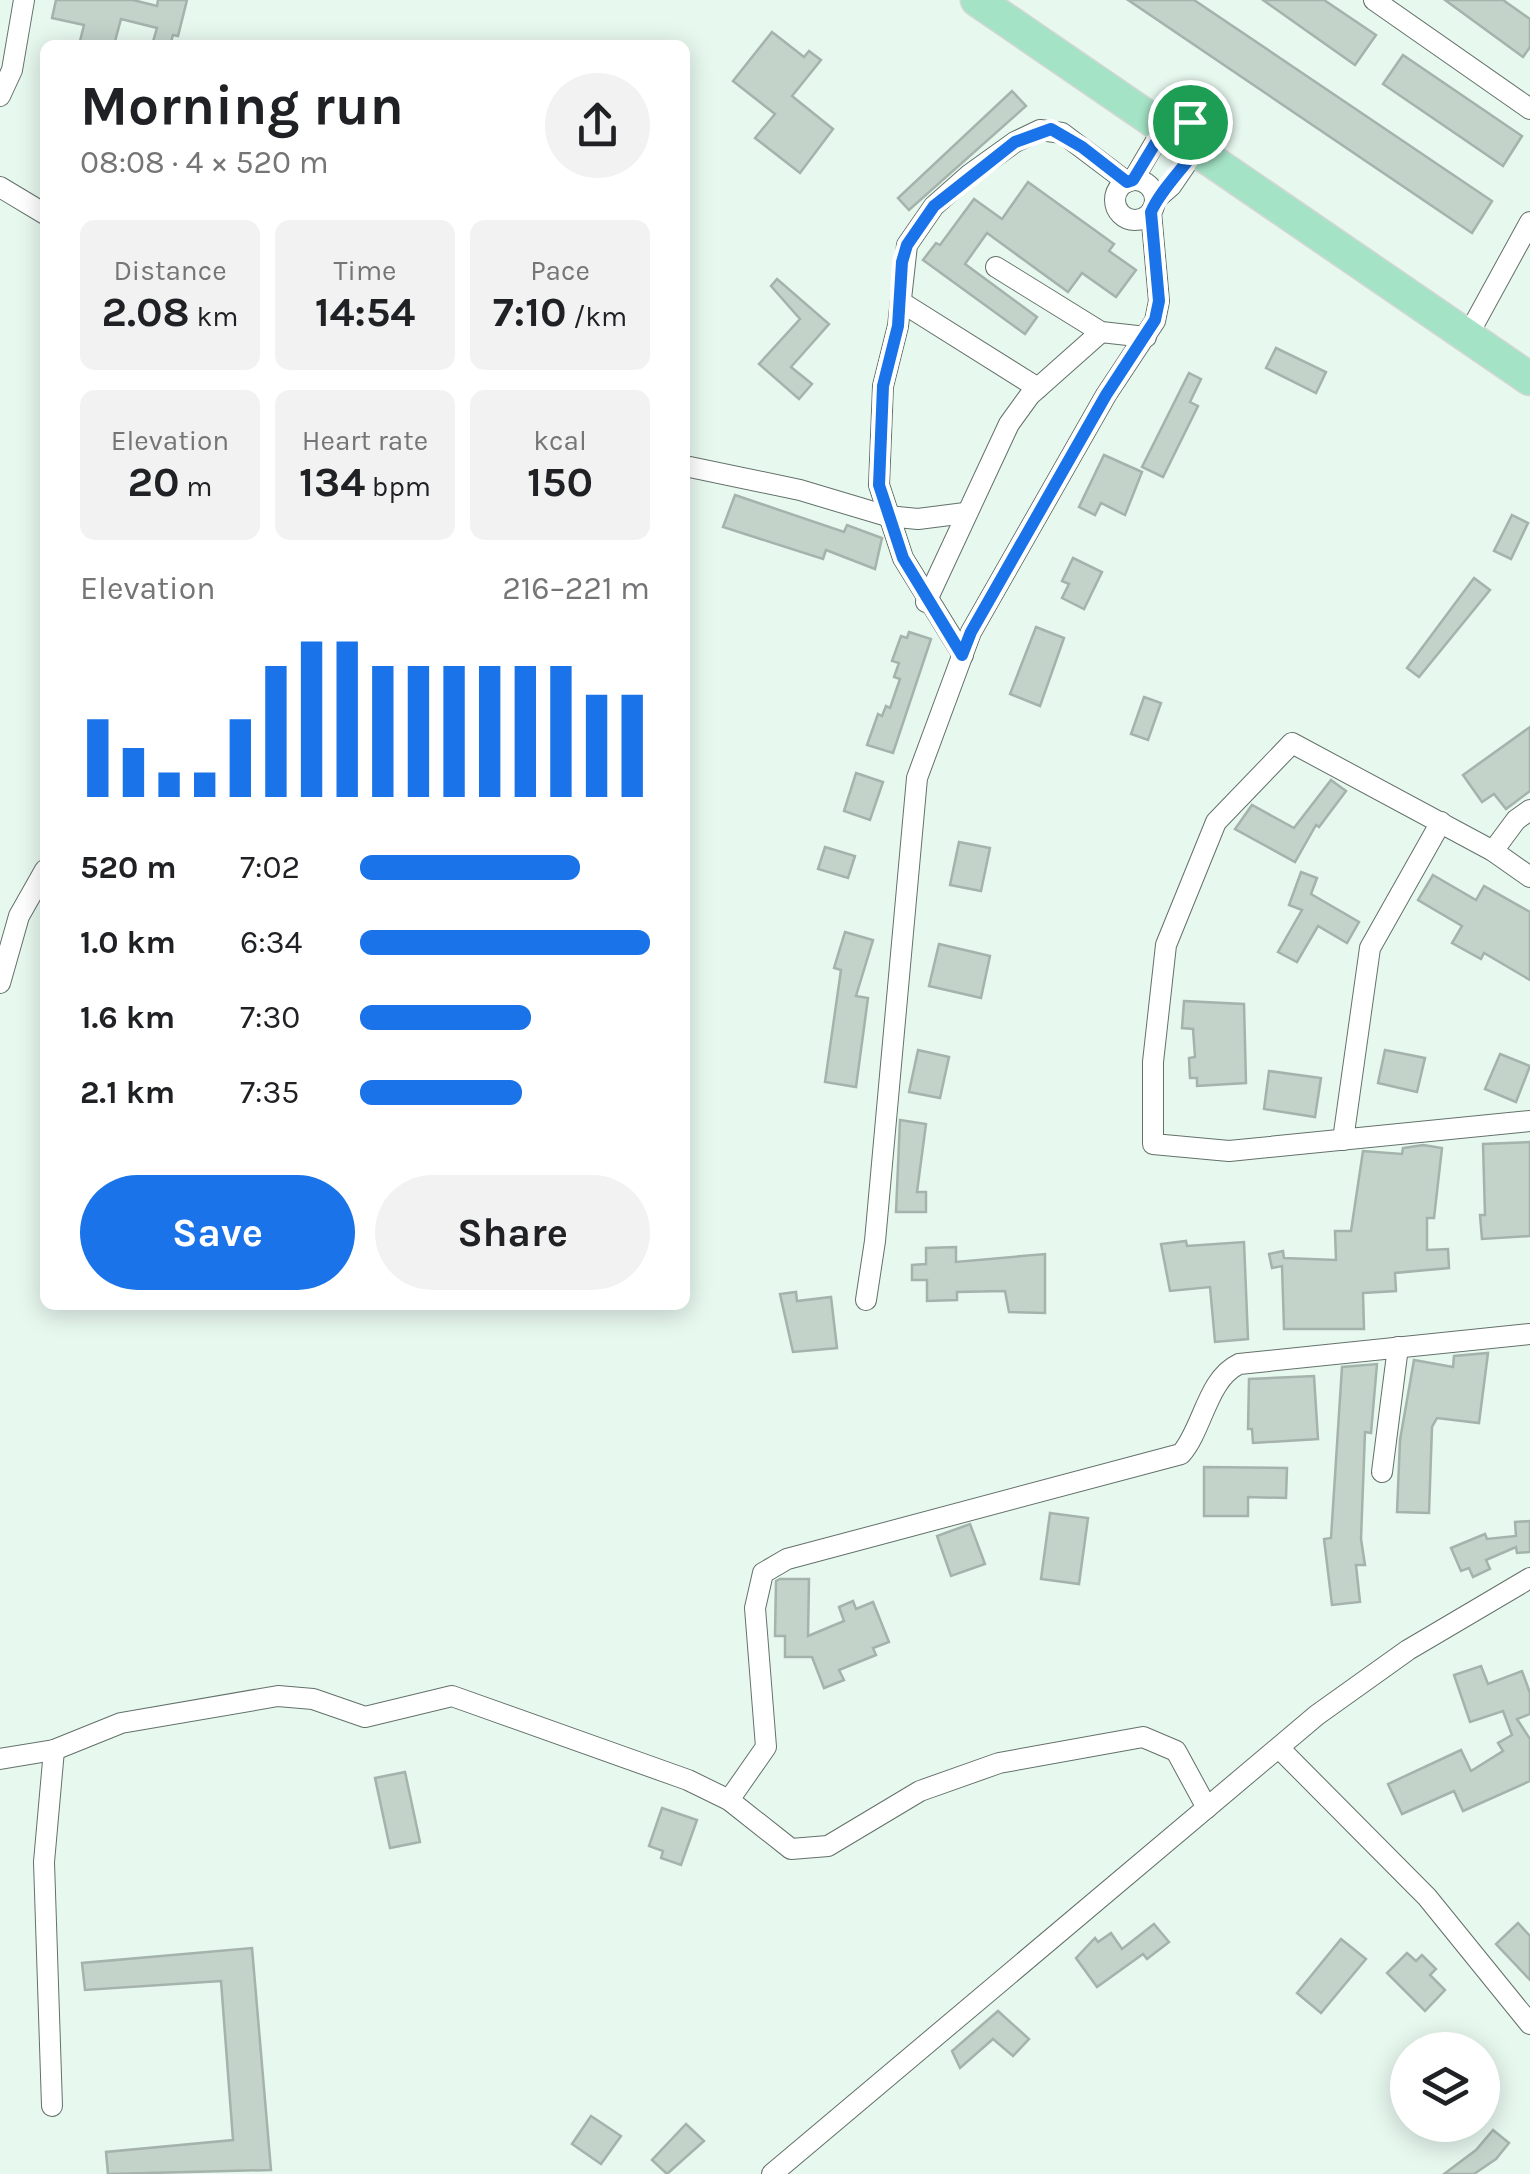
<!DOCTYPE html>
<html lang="en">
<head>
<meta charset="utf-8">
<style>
  body { margin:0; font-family:Karla,sans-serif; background:#f2f2f2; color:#202124; height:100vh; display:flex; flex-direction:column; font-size:38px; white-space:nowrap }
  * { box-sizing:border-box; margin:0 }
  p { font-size:32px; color:#757577 }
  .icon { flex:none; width:55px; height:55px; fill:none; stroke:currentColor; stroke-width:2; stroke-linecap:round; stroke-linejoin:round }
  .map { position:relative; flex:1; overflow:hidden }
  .drawer { position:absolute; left:40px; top:40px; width:650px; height:1270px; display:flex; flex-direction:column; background:#fff; border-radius:15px; box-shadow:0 5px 25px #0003 }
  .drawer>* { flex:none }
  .controls { position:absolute; left:1390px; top:2032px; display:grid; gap:20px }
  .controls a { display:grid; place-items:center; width:110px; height:110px; border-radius:50%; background:#fff; box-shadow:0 5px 25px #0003; font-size:50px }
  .pin { position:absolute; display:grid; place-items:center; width:85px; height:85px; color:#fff; margin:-42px; border:5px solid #fff; border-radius:50%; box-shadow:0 2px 10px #0007 }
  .round { display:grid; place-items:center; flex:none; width:105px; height:105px; border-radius:52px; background:#f2f2f2 }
  .overview { display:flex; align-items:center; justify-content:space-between; height:170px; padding:0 40px }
  h1 { font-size:55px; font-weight:700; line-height:75px }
  .stats { display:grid; grid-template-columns:repeat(3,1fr); gap:15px; height:170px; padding:10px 40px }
  .stats div { display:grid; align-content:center; border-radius:15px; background:#f2f2f2; text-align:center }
  .stats b { font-size:42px; font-weight:700 }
  .stats small { font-size:28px; font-weight:400 }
  .stats p { font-size:28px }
  .chart { height:280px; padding:20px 40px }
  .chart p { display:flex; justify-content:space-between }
  .chart svg { width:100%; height:180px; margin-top:10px; stroke:#1a73e8; stroke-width:6 }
  .cta { display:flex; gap:20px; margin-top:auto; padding:20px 40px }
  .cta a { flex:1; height:115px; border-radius:60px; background:#1a73e8; color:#fff; font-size:40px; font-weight:700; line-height:115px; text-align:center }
  .cta a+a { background:#f2f2f2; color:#202124 }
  ul { padding:0 40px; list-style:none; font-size:32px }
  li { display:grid; grid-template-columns:160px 120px 1fr; align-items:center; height:75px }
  li i { height:25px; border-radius:12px; background:#1a73e8 }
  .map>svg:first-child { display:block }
  .building { fill:#c3d3ca; stroke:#a4b3ab; stroke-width:2.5 }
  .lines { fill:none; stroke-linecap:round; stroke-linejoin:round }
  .street-casing { stroke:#637169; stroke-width:22 }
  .primary-casing { stroke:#d5d6d6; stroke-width:35 }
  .street { stroke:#fff; stroke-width:20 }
  .primary { stroke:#a4e3c6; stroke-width:32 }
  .route-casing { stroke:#fff; stroke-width:20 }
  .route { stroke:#1a73e8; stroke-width:12 }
</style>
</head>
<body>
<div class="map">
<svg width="1530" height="2174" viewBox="0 0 1530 2174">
  <rect width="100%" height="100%" fill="#e7f8ef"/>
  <g class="building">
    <polygon points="56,0 133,0 157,6 158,0 187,0 178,36 173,35 170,45 152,45 157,28 121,19 114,45 79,45 84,25 52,18"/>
    <polygon points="1128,0 1194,0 1492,201 1472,233"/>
    <polygon points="1263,0 1324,0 1376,35 1355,65"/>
    <polygon points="1445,0 1503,0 1530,19 1530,47 1523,57"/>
    <polygon points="772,32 804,57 809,51 821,60 792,96 833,129 800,173 755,138 775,114 733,81"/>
    <polygon points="1403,55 1522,136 1503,166 1383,84"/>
    <polygon points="1012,91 1026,106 909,210 898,198"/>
    <polygon points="1028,182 1114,244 1109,251 1136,270 1116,297 1082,273 1068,292 987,233 965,264 1037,317 1025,334 923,260 936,243 940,245 974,199 1002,219"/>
    <polygon points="777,279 829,324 791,367 812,384 799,399 759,364 800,319 771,286"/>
    <polygon points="1276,348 1326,372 1316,393 1266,368"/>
    <polygon points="1189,373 1201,379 1190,402 1198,406 1163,477 1142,467"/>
    <polygon points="1104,455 1142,472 1125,515 1101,503 1095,515 1079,507"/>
    <polygon points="735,495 844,532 847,525 882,538 875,569 826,550 823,559 723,527"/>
    <polygon points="1512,515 1528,523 1511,559 1494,551"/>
    <polygon points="1073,558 1102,572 1084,609 1062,598 1069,584 1062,581"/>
    <polygon points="1474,578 1490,590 1419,677 1407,668"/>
    <polygon points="1036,627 1064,638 1040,706 1010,694"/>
    <polygon points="909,632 931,639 893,753 867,745 878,714 882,716 886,706 890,708 900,679 894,677 899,663 892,661 901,636 907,638"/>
    <polygon points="1144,697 1161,703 1148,740 1131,734"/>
    <polygon points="1530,727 1530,791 1506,809 1494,794 1482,802 1463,775"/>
    <polygon points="856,773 883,782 870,820 844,811"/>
    <polygon points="1331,780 1346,791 1319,827 1316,825 1295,862 1235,829 1252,805 1294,828"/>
    <polygon points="959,842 990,848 981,891 950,885"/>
    <polygon points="825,847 855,856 848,878 818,869"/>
    <polygon points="1301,872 1317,878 1311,894 1359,922 1347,943 1318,926 1297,962 1278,952 1302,910 1289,905"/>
    <polygon points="1433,875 1476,900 1484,886 1530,912 1530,980 1484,953 1481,959 1452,943 1462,926 1418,900"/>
    <polygon points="845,932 873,940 856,996 868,998 856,1087 825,1082 841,970 834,968"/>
    <polygon points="939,944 990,956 981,998 929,986"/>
    <polygon points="1184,1001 1244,1004 1246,1083 1197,1086 1197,1078 1190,1078 1189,1058 1195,1057 1193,1029 1182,1028"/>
    <polygon points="918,1050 949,1057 940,1098 909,1092"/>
    <polygon points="1385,1050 1425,1058 1417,1092 1378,1083"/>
    <polygon points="1500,1054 1530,1066 1516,1102 1485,1089"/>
    <polygon points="1269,1071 1321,1078 1315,1117 1264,1109"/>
    <polygon points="900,1120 926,1124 917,1192 926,1192 926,1212 896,1212"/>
    <polygon points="1530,1142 1530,1236 1482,1239 1480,1215 1485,1215 1483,1144"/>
    <polygon points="1423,1145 1442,1148 1434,1218 1427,1218 1427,1250 1448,1249 1449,1268 1395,1273 1396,1291 1363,1293 1364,1329 1284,1329 1282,1266 1272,1268 1269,1254 1283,1251 1284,1258 1336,1260 1335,1231 1351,1231 1363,1151 1402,1154 1403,1148"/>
    <polygon points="1186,1241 1187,1246 1244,1242 1248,1339 1215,1342 1210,1287 1170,1291 1161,1244"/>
    <polygon points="956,1247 956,1262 1045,1254 1045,1313 1009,1312 1005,1291 957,1292 957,1300 927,1301 927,1280 912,1280 912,1265 926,1264 926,1248"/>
    <polygon points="796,1292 797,1301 831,1297 837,1348 793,1352 780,1294"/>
    <polygon points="1488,1353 1479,1423 1437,1418 1432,1427 1429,1513 1397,1512 1400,1440 1414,1360 1453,1367 1454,1356"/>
    <polygon points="1377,1364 1371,1433 1365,1432 1361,1539 1365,1565 1356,1565 1360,1602 1332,1605 1324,1539 1331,1538 1342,1367"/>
    <polygon points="1314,1376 1318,1439 1253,1443 1252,1429 1248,1429 1249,1379"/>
    <polygon points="1204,1467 1287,1468 1286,1498 1248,1497 1248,1516 1204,1516"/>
    <polygon points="1050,1513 1088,1518 1079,1584 1041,1579"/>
    <polygon points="1530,1521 1530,1552 1517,1553 1516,1547 1486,1560 1490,1569 1473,1577 1469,1568 1461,1571 1451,1548 1485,1534 1487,1539 1516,1536 1515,1522"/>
    <polygon points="970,1524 985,1564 951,1576 937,1536"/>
    <polygon points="780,1579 809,1579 808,1636 844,1621 839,1607 853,1601 856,1609 873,1602 889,1642 873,1648 876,1655 839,1670 844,1680 824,1688 812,1657 785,1657 785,1636 775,1636 776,1581"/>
    <polygon points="1481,1666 1488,1684 1522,1671 1530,1693 1530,1714 1517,1719 1530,1739 1530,1781 1463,1811 1454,1791 1402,1814 1388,1784 1461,1750 1471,1771 1503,1751 1498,1743 1512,1735 1503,1711 1470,1722 1454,1675"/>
    <polygon points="405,1772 420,1842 390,1848 375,1778"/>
    <polygon points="662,1808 697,1820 681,1865 661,1858 663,1851 649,1846"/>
    <polygon points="1518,1923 1530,1936 1530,1980 1496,1944"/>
    <polygon points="1154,1924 1169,1942 1147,1959 1143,1954 1097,1987 1076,1958 1095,1938 1098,1942 1111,1933 1122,1949"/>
    <polygon points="1341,1939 1366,1959 1321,2013 1297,1993"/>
    <polygon points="252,1948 271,2170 108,2174 106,2152 233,2140 221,1981 85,1990 82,1963"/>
    <polygon points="1407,1953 1416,1961 1422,1955 1436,1969 1430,1975 1445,1990 1425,2011 1387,1973"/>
    <polygon points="998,2011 1029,2039 1013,2056 993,2039 960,2068 952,2051"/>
    <polygon points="591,2116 621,2136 601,2164 572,2144"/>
    <polygon points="686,2124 704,2141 667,2174 652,2160"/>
    <polygon points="1493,2130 1509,2143 1496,2159 1474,2174 1444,2174 1476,2150"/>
  </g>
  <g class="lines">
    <defs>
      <g id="street">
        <polyline points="1374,0 1530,109"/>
        <polyline points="0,96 12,70 24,0"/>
        <polyline points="1133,180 1163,129 1191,123 1195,151 1171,186 1155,200"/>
        <circle cx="1135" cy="200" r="20"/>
        <polyline points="0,187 45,214"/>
        <polyline points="996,267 1101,332 1146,337"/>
        <polyline points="901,302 1038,388"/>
        <polyline points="1467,337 1530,222"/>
        <polyline points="685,466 800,490 887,516 918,519 965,513"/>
        <polyline points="926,602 1009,424 1030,395 1101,332"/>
        <polyline points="963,655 903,558 879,485 883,386 898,326 907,245 934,206 969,175 1015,142 1040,130 1062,133 1127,182"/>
        <polyline points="1493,851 1516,820 1530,810"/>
        <polyline points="1530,877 1493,851 1292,743 1216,822 1166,945 1153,1062 1153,1144 1229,1151 1530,1121"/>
        <polyline points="0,983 19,916 45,870"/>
        <polyline points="1343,1140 1370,948 1441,822"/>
        <polyline points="866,1300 875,1241 917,778 971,632 1106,395 1155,321 1159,301 1151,212"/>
        <polyline points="1382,1472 1398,1347"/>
        <polyline points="1279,1748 1427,1897 1530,2024"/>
        <polyline points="0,1759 54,1750 121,1723 278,1696 313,1699 365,1717 452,1696 688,1780 729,1800 791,1849 828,1846 920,1791 999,1763 1143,1737 1176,1751 1207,1808"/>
        <path d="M729,1800l37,-53 -11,-139 8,-35 24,-14 394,-105c22,-25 26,-75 58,-90l291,-30"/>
        <polyline points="52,2106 44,1862 54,1750"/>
        <polyline points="772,2174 1317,1715 1408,1650 1530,1578"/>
      </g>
      <polyline id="primary" points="977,0 1530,379"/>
    </defs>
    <use href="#street" class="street-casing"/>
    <use href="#primary" class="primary-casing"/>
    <use href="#street" class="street"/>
    <use href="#primary" class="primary"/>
  </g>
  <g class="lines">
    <defs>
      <path id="route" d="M1190,122l5,29c-14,20 -35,40 -44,61l8,89 -4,19 -49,75 -135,237 -9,23 -59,-97 -24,-73 4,-99 15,-60 4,-64 5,-17 27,-39 81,-64 36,-13 31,18 45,35 6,-2 31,-51z"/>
    </defs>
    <use href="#route" class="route-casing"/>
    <use href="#route" class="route"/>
  </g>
</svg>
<div class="controls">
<a><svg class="icon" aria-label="layers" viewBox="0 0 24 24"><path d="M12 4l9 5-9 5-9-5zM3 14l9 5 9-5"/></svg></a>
</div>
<div class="pin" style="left:1190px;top:122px;background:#1e9e55"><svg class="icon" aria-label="arrive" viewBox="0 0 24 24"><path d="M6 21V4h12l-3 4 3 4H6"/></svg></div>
<section class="drawer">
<div class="overview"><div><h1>Morning run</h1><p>08:08 · 4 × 520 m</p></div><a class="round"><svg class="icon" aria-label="share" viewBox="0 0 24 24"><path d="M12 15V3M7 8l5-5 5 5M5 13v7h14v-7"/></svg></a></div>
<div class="stats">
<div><p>Distance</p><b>2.08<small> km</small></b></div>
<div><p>Time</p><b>14:54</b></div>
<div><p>Pace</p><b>7:10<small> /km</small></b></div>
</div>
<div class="stats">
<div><p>Elevation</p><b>20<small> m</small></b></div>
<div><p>Heart rate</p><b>134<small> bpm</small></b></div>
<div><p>kcal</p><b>150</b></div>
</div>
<div class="chart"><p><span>Elevation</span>216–221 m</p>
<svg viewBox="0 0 160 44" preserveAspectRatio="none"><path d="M5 44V25M15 44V32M25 44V38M35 44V38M45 44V25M55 44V12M65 44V6M75 44V6M85 44V12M95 44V12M105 44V12M115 44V12M125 44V12M135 44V12M145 44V19M155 44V19"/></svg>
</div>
<ul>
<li><b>520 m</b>7:02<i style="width:76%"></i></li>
<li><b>1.0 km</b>6:34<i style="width:100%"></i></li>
<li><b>1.6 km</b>7:30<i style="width:59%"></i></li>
<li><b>2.1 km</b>7:35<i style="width:56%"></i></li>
</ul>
<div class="cta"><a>Save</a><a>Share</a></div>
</section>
</div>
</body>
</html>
